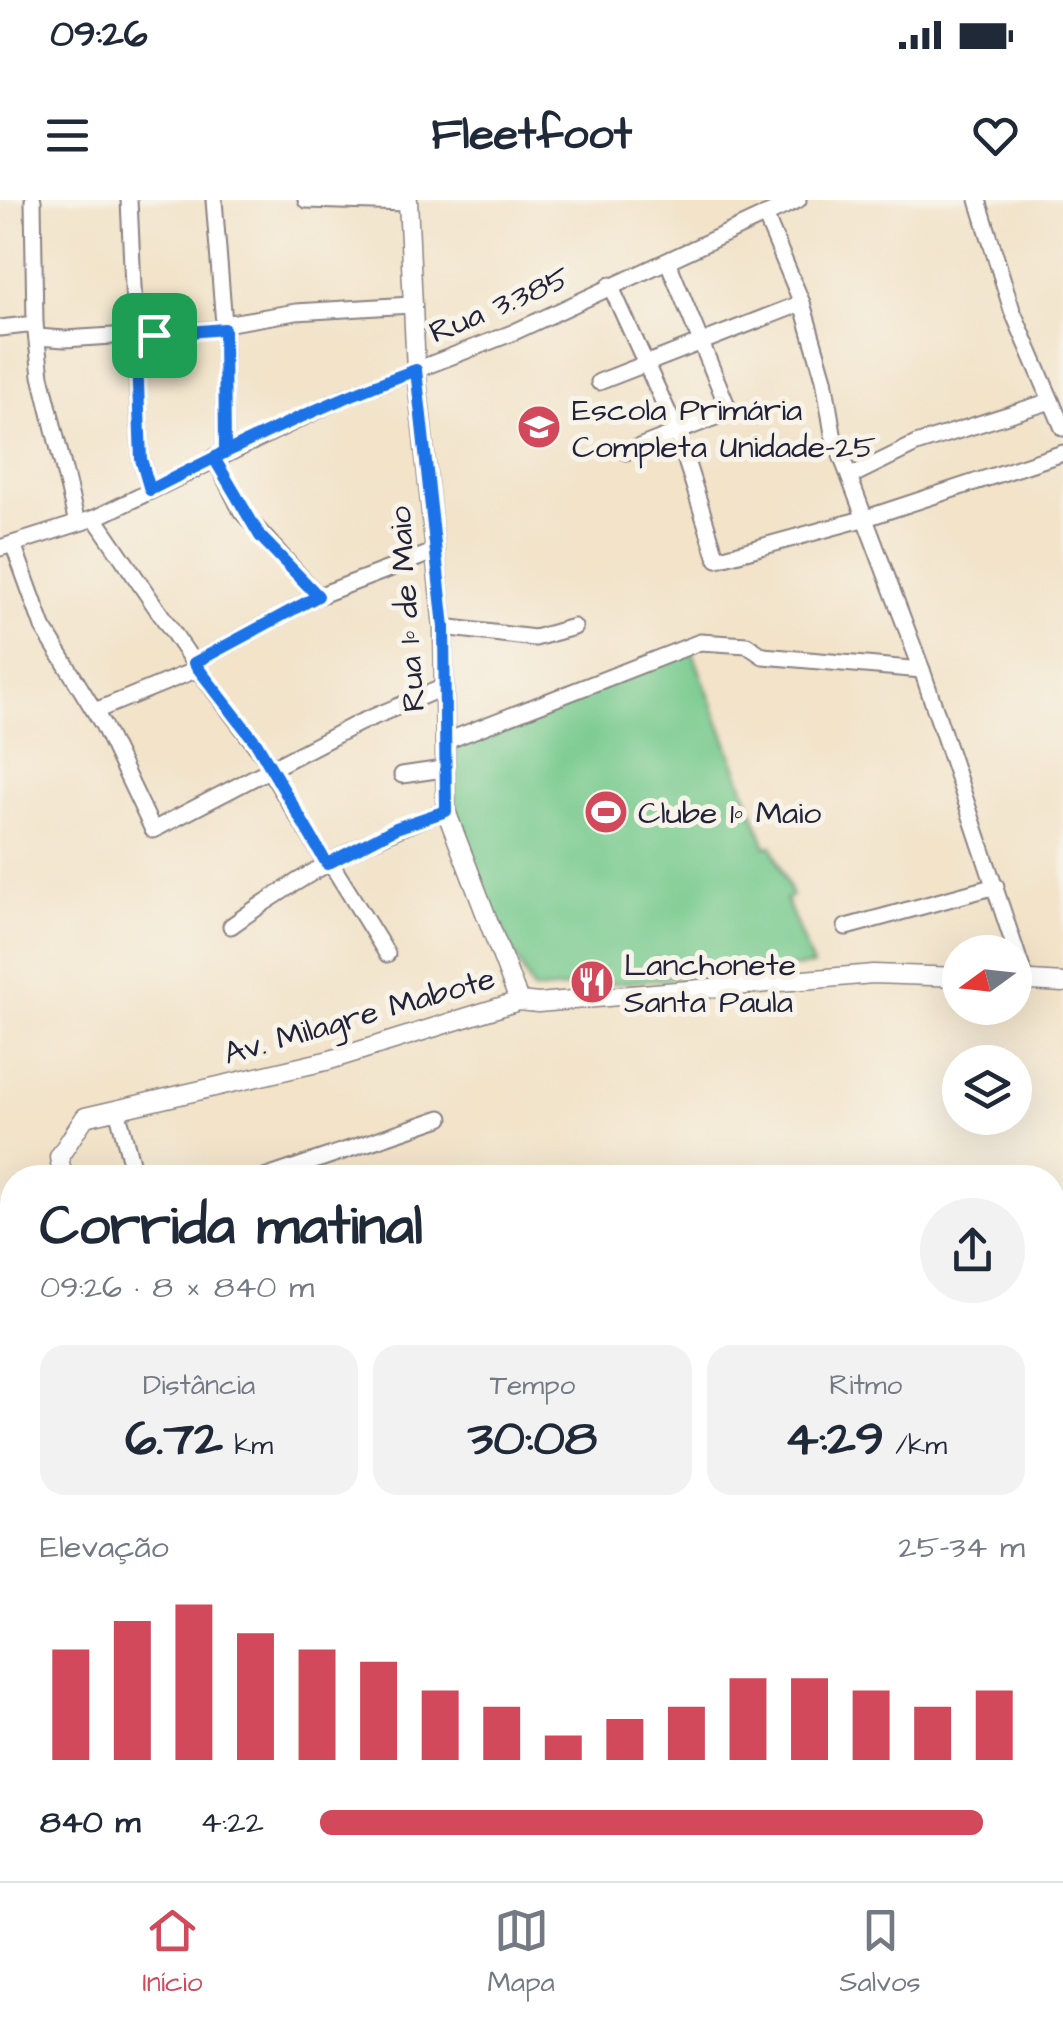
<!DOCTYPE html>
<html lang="pt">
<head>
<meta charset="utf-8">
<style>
  body { margin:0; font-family:"Architects Daughter",sans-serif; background:#f2f2f3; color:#1f2937; height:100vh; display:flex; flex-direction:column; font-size:38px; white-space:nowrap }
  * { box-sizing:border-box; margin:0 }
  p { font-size:32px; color:#747a83 }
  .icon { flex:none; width:55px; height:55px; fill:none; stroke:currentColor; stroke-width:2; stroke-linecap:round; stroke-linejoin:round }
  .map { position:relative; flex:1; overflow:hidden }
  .panel { position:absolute; left:0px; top:965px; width:1065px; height:718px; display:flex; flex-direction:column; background:#fff; border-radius:40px 40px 0 0; box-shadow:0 10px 40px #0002 }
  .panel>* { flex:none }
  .needle { width:65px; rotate:255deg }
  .controls { position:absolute; left:942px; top:735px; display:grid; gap:20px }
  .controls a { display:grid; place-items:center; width:90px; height:90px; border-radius:50%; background:#fff; box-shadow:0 10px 40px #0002; font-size:50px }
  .pin { position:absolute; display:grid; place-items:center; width:85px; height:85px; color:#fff; margin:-42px; border-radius:20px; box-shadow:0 5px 15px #0006 }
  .round { display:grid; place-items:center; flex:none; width:105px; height:105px; border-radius:52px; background:#f2f2f3 }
  .summary { display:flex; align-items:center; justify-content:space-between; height:170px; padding:0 40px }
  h1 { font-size:55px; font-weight:700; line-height:75px }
  .figures { display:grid; grid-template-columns:repeat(3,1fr); gap:15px; height:170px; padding:10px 40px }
  .figures div { display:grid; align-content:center; border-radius:25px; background:#f2f2f3; text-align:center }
  .figures b { font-size:50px; font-weight:700 }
  .figures small { font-size:28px; font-weight:400 }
  .figures p { font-size:28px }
  .chart { height:280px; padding:20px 40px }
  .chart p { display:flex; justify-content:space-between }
  .chart svg { width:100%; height:180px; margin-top:10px; stroke:#d1495b; stroke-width:6 }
  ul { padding:0 40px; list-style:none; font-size:32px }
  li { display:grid; grid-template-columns:160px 120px 1fr; align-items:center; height:75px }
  li i { height:25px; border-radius:12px; background:#d1495b }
  .status { display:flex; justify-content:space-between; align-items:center; height:70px; padding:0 50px; background:#fff; direction:ltr }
  .status svg { height:28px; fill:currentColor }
  header { display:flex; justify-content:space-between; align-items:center; height:130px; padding:0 40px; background:#fff; font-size:45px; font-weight:700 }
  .tab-bar { display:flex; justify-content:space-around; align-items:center; height:140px; border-top:2px solid #e0e1e3; background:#fff; font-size:28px; color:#747a83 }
  .tab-bar a { display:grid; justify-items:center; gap:5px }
  .tab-bar .selected { color:#d1495b }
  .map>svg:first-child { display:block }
  .green { fill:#75c98c; stroke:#4c7664; stroke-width:2.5 }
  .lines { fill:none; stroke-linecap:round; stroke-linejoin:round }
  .minor-casing { stroke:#8a8282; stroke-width:19 }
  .tertiary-casing { stroke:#8a8282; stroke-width:21 }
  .secondary-casing { stroke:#8a8282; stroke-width:24 }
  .minor { stroke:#fff; stroke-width:15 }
  .tertiary { stroke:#fff; stroke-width:18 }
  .secondary { stroke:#fff; stroke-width:20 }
  .route-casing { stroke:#fff; stroke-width:20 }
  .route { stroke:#1a73e8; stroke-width:12 }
  .labels { text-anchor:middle; stroke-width:10; stroke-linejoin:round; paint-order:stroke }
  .street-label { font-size:32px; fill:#22223b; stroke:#f7f3e8 }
  .poi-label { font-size:32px; fill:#22223b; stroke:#f7f3e8; text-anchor:start }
</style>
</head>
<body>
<div class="status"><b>09:26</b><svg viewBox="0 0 49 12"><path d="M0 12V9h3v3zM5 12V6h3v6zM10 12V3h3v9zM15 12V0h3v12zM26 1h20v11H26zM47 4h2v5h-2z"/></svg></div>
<header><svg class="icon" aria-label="menu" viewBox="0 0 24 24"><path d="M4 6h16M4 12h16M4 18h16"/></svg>Fleetfoot<svg class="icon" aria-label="heart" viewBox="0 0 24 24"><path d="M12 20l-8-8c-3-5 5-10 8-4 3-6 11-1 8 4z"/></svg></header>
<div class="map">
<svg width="1063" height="1681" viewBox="0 0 1063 1681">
  <rect width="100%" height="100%" fill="#f7f3e8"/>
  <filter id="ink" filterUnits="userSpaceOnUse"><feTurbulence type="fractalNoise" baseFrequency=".01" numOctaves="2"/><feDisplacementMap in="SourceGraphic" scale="20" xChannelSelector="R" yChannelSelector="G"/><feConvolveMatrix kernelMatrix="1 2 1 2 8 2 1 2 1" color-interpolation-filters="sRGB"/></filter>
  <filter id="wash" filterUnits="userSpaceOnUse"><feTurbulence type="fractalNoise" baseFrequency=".0048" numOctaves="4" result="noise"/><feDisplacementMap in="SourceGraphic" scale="40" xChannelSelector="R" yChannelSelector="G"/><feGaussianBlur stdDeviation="2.25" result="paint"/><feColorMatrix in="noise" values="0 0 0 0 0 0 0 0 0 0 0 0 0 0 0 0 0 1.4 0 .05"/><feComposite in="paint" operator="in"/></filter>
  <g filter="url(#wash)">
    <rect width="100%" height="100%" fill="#f2e3c9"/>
    <g class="green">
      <path d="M692,450l74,197 6,-1 20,50 -6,3 27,67 -280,25c-29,-61 -104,-186 -73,-251z"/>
      <polygon points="1063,1299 1063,1652 1052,1634 1052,1304"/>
    </g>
  </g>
  <g filter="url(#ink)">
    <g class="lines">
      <defs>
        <g id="minor">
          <polyline points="33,0 35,124 41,176 77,323"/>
          <polyline points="129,0 141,259 150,290"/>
          <polyline points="214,0 224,124 225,251"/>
          <polyline points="306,0 408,3"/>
          <polyline points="978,0 1012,110 1063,228"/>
          <polyline points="765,15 802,103 824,179 833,234 922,470 1026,781"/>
          <polyline points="610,85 677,232 717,359 866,318 1063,253"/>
          <polyline points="224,124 296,112 411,105"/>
          <polyline points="0,128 35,124"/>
          <polyline points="37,137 65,139 224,129"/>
          <polyline points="599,182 802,103"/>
          <polyline points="626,252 726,213 728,208 668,62"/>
          <polyline points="214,257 242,312 318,396"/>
          <polyline points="851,276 916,244 1051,201"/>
          <polyline points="95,318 198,469 272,567"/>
          <polyline points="13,344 43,427 103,525 153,630 359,523 444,487"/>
          <polyline points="0,348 95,318 343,198 512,133 798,0"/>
          <polyline points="443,427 535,438 574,427"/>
          <polyline points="194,463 318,396 436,351"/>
          <polyline points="95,511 198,469"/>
          <polyline points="444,542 700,442 747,445 763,456 922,470"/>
          <polyline points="269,569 327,664"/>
          <polyline points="402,575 443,569"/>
          <polyline points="330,662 387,754"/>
          <path d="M231,726c66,-48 138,-90 215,-115"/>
          <polyline points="846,727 996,686"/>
          <polyline points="117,909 135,978"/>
          <polyline points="264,978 441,918"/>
          <polyline points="0,1120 12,1115"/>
          <polyline points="937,1670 953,1681"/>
          <polyline points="541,1681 576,1670"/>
        </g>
        <g id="tertiary">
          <polyline points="408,0 416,170 443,427 446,611 519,801"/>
          <polyline points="1015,780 1063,783"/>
          <polyline points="63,978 59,957 85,917 330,860 519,801 538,803 873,774 960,777"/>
          <polyline points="0,1073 12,1065"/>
        </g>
        <g id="secondary">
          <polyline points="0,1266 12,1287"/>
          <polyline points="0,1315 12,1336"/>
          <polyline points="212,1670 219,1681"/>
          <polyline points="242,1670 249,1681"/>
        </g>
      </defs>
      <use href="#minor" class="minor-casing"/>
      <use href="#tertiary" class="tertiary-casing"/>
      <use href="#secondary" class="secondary-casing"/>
      <use href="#minor" class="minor"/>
      <use href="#tertiary" class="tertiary"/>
      <use href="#secondary" class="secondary"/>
    </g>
  </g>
  <g class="lines" filter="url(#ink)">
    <defs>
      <path id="route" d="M154,135l70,-6 1,122 -11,7 46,78 58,60 -124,67 63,81 70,120 69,-36 50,-17 -2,-184 -28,-257c-92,33 -179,76 -266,120l-9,-31 -5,-124h18"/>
    </defs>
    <use href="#route" class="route-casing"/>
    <use href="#route" class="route"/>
  </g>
  <defs>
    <symbol id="school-disc" viewBox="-11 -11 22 22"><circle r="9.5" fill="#d1495b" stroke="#f7f3e8"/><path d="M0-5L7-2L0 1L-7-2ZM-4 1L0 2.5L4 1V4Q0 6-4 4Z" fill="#fff"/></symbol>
    <symbol id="stadium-disc" viewBox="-11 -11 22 22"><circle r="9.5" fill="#d1495b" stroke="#f7f3e8"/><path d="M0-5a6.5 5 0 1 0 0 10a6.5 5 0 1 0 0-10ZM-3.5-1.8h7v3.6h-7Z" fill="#fff"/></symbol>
    <symbol id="restaurant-disc" viewBox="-11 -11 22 22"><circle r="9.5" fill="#d1495b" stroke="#f7f3e8"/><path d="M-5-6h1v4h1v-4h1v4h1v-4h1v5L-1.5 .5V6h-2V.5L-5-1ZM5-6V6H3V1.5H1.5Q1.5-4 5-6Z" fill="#fff"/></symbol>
  </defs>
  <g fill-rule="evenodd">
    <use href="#school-disc" x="514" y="202" width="50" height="50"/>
    <use href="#stadium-disc" x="581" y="587" width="50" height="50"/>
    <use href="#restaurant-disc" x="567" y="757" width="50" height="50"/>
  </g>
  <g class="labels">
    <g class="street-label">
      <text transform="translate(499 104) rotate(-23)" y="11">Rua 3.385</text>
      <text transform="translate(406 409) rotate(-94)" y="11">Rua 1º de Maio</text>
      <text transform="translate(359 815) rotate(-16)" y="11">Av. Milagre Mabote</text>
    </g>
    <g class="poi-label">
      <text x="572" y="220">Escola Primária<tspan x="572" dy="37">Completa Unidade-25</tspan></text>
      <text x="638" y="623">Clube 1º Maio</text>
      <text x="624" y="775">Lanchonete<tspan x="624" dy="37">Santa Paula</tspan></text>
    </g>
  </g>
</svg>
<div class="controls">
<a><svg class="needle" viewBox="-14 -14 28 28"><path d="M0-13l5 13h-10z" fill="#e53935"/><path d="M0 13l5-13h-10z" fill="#747a83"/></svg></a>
<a><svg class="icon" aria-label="layers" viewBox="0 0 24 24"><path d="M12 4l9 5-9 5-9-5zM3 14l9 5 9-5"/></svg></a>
</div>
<div class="pin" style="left:154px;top:135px;background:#1e9e55"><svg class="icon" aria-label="arrive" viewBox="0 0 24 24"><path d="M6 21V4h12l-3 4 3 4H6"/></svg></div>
<section class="panel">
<div class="summary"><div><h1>Corrida matinal</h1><p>09:26 · 8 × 840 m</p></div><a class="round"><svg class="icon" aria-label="share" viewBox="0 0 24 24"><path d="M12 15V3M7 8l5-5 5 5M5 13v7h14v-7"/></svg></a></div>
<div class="figures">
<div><p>Distância</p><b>6.72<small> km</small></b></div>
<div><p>Tempo</p><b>30:08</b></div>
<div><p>Ritmo</p><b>4:29<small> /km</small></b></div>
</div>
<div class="chart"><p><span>Elevação</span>25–34 m</p>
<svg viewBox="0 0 160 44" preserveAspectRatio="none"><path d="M5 44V17M15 44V10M25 44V6M35 44V13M45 44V17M55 44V20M65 44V27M75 44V31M85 44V38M95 44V34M105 44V31M115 44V24M125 44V24M135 44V27M145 44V31M155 44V27"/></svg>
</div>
<ul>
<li><b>840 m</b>4:22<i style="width:94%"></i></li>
</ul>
</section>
</div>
<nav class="tab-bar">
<a class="selected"><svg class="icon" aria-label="home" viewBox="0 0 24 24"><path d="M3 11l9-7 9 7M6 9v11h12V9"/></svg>Início</a>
<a><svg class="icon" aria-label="map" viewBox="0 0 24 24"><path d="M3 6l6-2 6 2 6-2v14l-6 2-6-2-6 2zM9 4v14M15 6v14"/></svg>Mapa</a>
<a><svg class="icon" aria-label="saved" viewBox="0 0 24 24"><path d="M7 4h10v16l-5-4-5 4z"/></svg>Salvos</a>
</nav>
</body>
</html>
